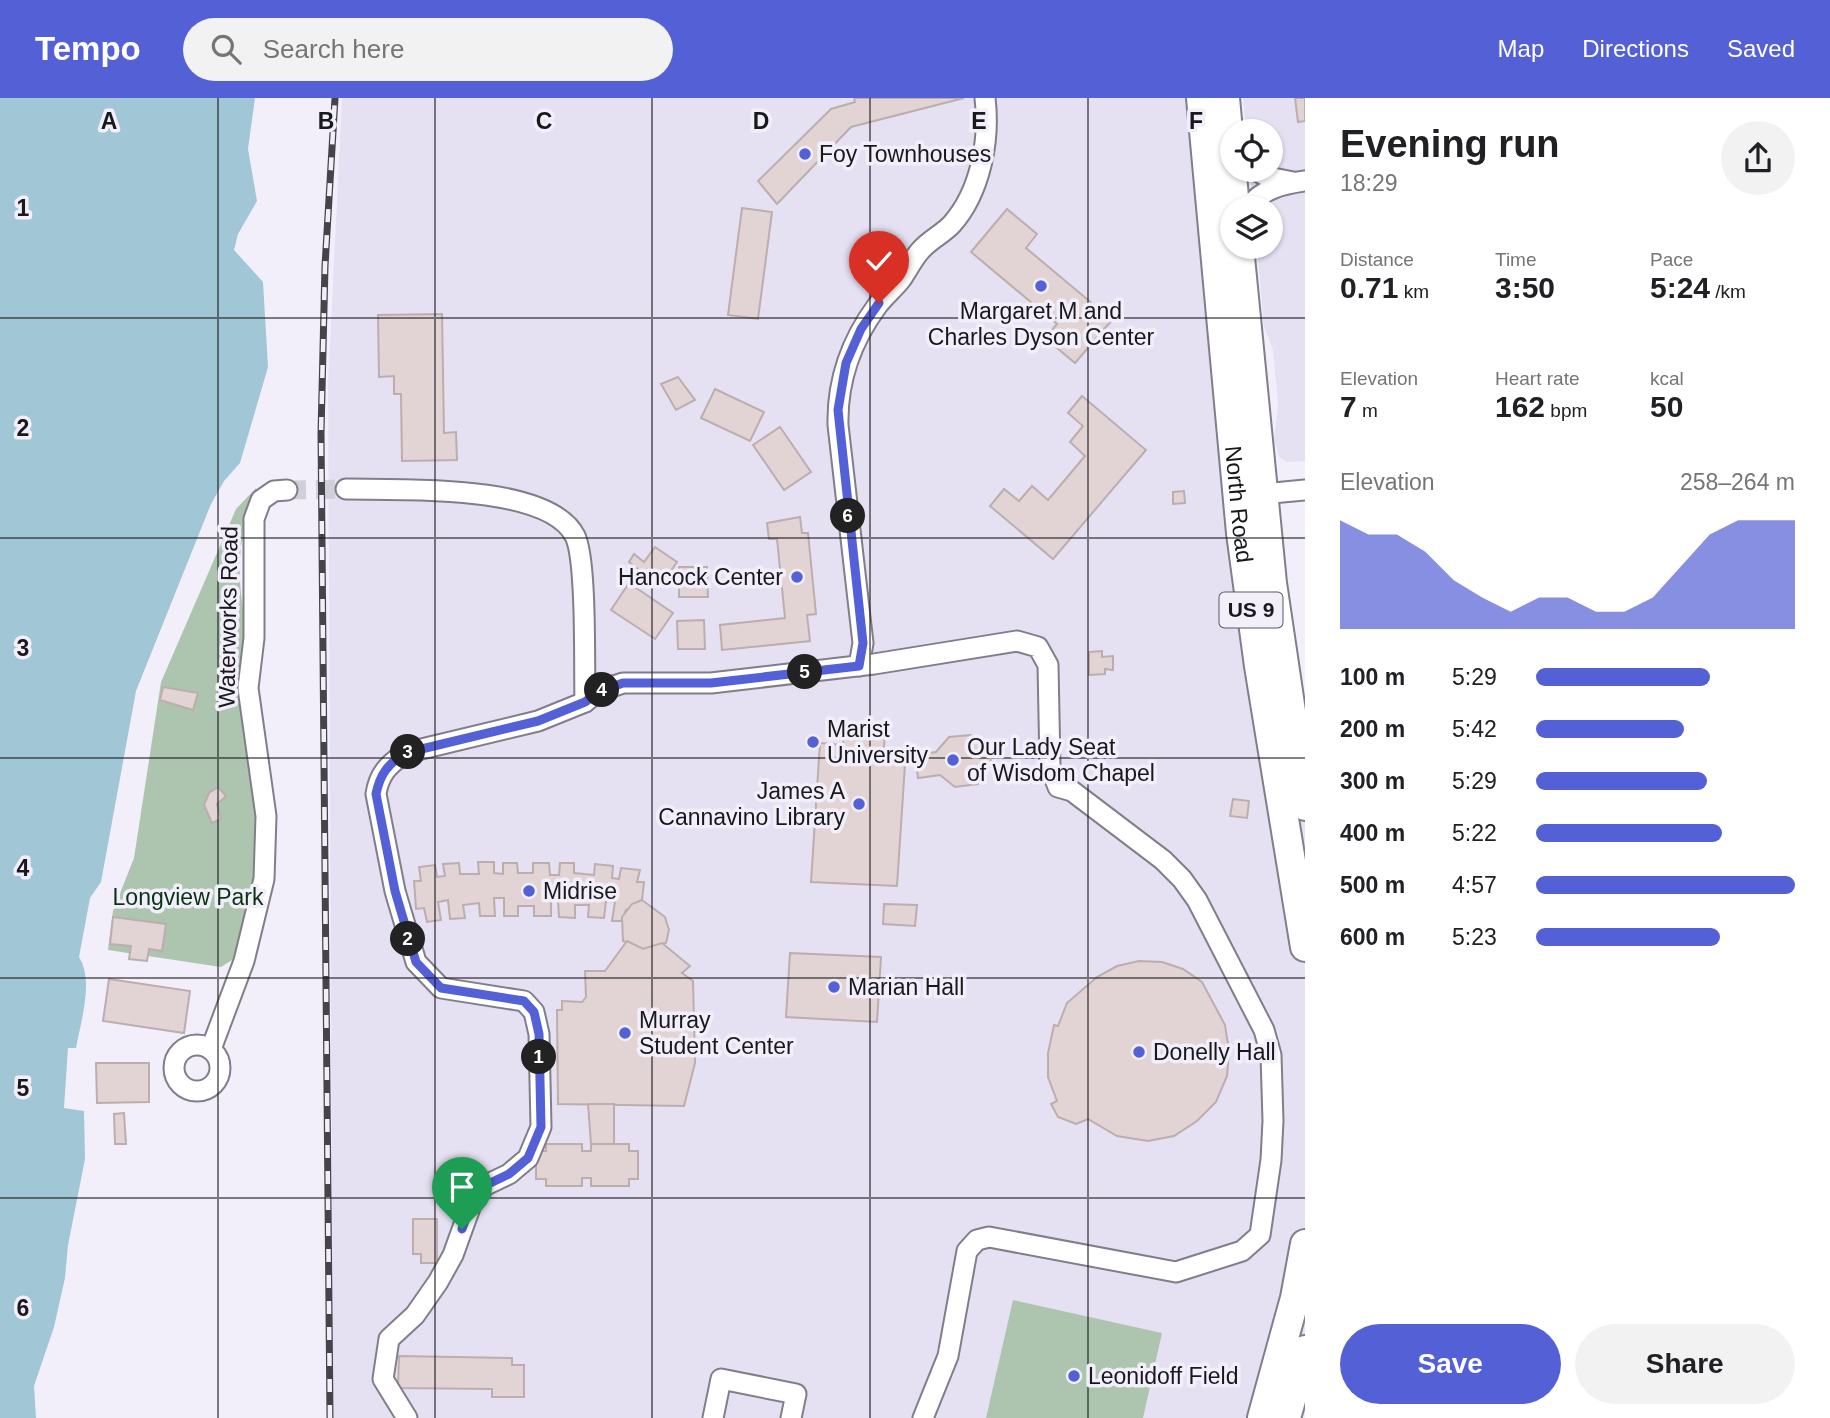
<!DOCTYPE html>
<html lang="en">
<head>
<meta charset="utf-8">
<style>
  body { margin:0; font-family:Helvetica,sans-serif; background:#f2f2f2; color:#202124; height:100vh; display:flex; flex-direction:column; font-size:26px; white-space:nowrap }
  * { box-sizing:border-box; margin:0 }
  p { font-size:23px; color:#757577 }
  .icon { flex:none; width:38px; height:38px; fill:none; stroke:currentColor; stroke-width:2; stroke-linecap:round; stroke-linejoin:round }
  .map { position:relative; flex:1; overflow:hidden }
  .side { display:flex; flex-direction:column; background:#fff; width:525px }
  .side>* { flex:none }
  .fabs { position:absolute; left:1220px; top:21px; display:grid; gap:14px }
  .fabs a { display:grid; place-items:center; width:63px; height:63px; border-radius:50%; background:#fff; box-shadow:0 2px 5px #0004; font-size:35px }
  .pin { position:absolute; display:grid; place-items:center; width:60px; height:60px; color:#fff; margin:-72px -30px; border-radius:50% 50% 50% 0; rotate:-45deg; box-shadow:0 0 7px #0007 }
  .pin .icon { rotate:45deg }
  .km { position:absolute; width:35px; height:35px; margin:-18px; border-radius:50%; background:#222; color:#fff; font-size:19px; line-height:35px; text-align:center }
  .round { display:grid; place-items:center; flex:none; width:74px; height:74px; border-radius:37px; background:#f2f2f2 }
  .headline { display:flex; align-items:center; justify-content:space-between; height:119px; padding:0 35px }
  h1 { font-size:38px; font-weight:700; line-height:52px }
  .metrics { display:grid; grid-template-columns:repeat(3,1fr); gap:10px; height:119px; padding:7px 35px }
  .metrics div { display:grid; align-content:center }
  .metrics b { font-size:30px; font-weight:700 }
  .metrics small { font-size:19px; font-weight:400 }
  .metrics p { font-size:19px }
  .chart { height:196px; padding:14px 35px }
  .chart p { display:flex; justify-content:space-between }
  .chart svg { width:100%; height:126px; margin-top:7px; fill:#5460d6; opacity:.7 }
  .action { display:flex; gap:14px; margin-top:auto; padding:14px 35px }
  .action a { flex:1; height:80px; border-radius:42px; background:#5460d6; color:#fff; font-size:28px; font-weight:700; line-height:80px; text-align:center }
  .action a+a { background:#f2f2f2; color:#202124 }
  ul { padding:0 35px; list-style:none; font-size:23px }
  li { display:grid; grid-template-columns:112px 84px 1fr; align-items:center; height:52px }
  li i { height:18px; border-radius:9px; background:#5460d6 }
  header { display:flex; align-items:center; gap:42px; box-sizing:border-box; height:98px; padding:0 35px; background:#5460d6; color:#fff }
  header strong { font-size:33px }
  nav { display:flex; gap:38px; margin-inline-start:auto; font-size:24px }
  .search { width:490px; height:63px; background:#f2f2f2; display:flex; align-items:center; gap:18px; box-sizing:border-box; padding:0 24px; border-radius:38px; color:#757577; font-size:26px }
  main { display:flex; flex:1; min-height:0 }
  .map>svg:first-child { display:block }
  .built { fill:#e5e1f3 }
  .green { fill:#adc5af }
  .water { fill:#a1c6d5 }
  .building { fill:#e2d4d4; stroke:#bbaead; stroke-width:2 }
  .lines { fill:none; stroke-linecap:round; stroke-linejoin:round }
  .minor-tunnel { stroke:#d1cfda; stroke-width:19; stroke-dasharray:19 10; stroke-linecap:butt }
  .minor-casing { stroke:#807e88; stroke-width:23 }
  .highway-casing { stroke:#807e88; stroke-width:32 }
  .minor { stroke:#fff; stroke-width:19 }
  .highway { stroke:#fff; stroke-width:28 }
  .rail-casing { stroke:#454449; stroke-width:7 }
  .rail { stroke:#f2effb; stroke-width:4.5; stroke-dasharray:13; stroke-linecap:butt }
  .route-casing { stroke:#fff; stroke-width:14 }
  .route { stroke:#5460d6; stroke-width:9 }
  .grid { fill:none; stroke:#19181c; stroke-width:2; stroke-opacity:0.55 }
  .poi-dot { fill:#5460d6; stroke:#f2effb; stroke-width:2.5 }
  .labels { text-anchor:middle; stroke-width:7; stroke-linejoin:round; paint-order:stroke }
  .shield { fill:#f2effb; stroke:#5a585f; stroke-width:2 }
  .shield-label { font-size:21px; font-weight:bold; fill:#19181c }
  .poi-label { font-size:23px; fill:#19181c; stroke:#f2effb; text-anchor:start }
  .street-label { font-size:23px; fill:#19181c; stroke:#f2effb }
  .park-label { font-size:23px; fill:#093413; stroke:#f2effb }
  .grid-label { font-size:23px; text-anchor:middle; font-weight:bold; fill:#19181c; stroke:#f2effb; stroke-width:7; stroke-linejoin:round; paint-order:stroke }
</style>
</head>
<body>
<header>
<strong>Tempo</strong>
<div class="search"><svg class="icon" aria-label="search" viewBox="0 0 24 24"><circle cx="10" cy="10" r="6"/><path d="M15 15l6 6"/></svg>Search here</div>
<nav><a>Map</a><a>Directions</a><a>Saved</a></nav>
</header>
<main>
<div class="map">
<svg width="1305" height="1320" viewBox="0 0 1305 1320">
  <rect width="100%" height="100%" fill="#f2effb"/>
  <g class="built">
    <polygon points="342,0 1201,0 1305,705 1305,1251 1287,1320 333,1320 328,287"/>
    <polygon points="1243,0 1305,0 1305,363 1287,364 1280,360 1274,343 1278,306 1273,252 1264,229 1257,149 1270,149 1270,110 1253,110 1250,72 1270,72 1270,33 1246,33"/>
  </g>
  <g class="green">
    <path d="M256,390c-1,12 -8,24 -11,37 -9,34 -6,78 5,111l8,141v100l-18,78 -19,12 -113,-17 5,-39 21,-53 27,-176 75,-173z"/>
    <polygon points="1013,1202 1162,1235 1143,1320 986,1320"/>
  </g>
  <path class="water" d="M0,0h255l-7,51 9,52 -19,33 -4,16 29,32 5,85 -28,96 -16,18 -13,23 -75,187 -35,191 -11,16 -11,59c15,24 2,63 -3,91h-8l-4,60 20,3 1,48 -17,86 -3,33 -11,49 -20,59 2,32h-36z"/>
  <g class="building">
    <polygon points="854,0 964,0 851,29 777,106 758,83 831,11 855,4"/>
    <polygon points="1295,0 1305,0 1305,23 1298,24"/>
    <polygon points="742,110 772,114 758,221 728,217"/>
    <polygon points="1007,111 1037,136 1026,150 1112,222 1075,265 1045,240 1057,226 971,154"/>
    <polygon points="442,216 444,335 456,334 457,362 402,363 401,296 394,296 394,278 379,279 378,217"/>
    <polygon points="678,279 695,302 676,312 661,286"/>
    <polygon points="715,291 764,314 750,343 701,320"/>
    <polygon points="1082,298 1146,352 1053,461 990,408 1004,391 1019,403 1032,388 1048,402 1085,358 1070,344 1083,328 1068,315"/>
    <polygon points="780,329 811,374 784,392 753,347"/>
    <polygon points="1184,393 1185,405 1173,406 1173,394"/>
    <polygon points="800,419 802,435 808,435 816,516 807,517 810,543 722,552 720,527 785,520 777,441 769,441 767,425"/>
    <polygon points="655,449 677,464 660,489 629,464 634,456 644,464"/>
    <polygon points="679,469 707,469 708,499 679,499"/>
    <polygon points="629,485 673,515 655,541 611,512"/>
    <polygon points="704,522 705,551 678,551 677,523"/>
    <polygon points="1102,553 1102,559 1113,558 1113,572 1105,571 1105,576 1089,577 1089,554"/>
    <polygon points="163,589 198,595 193,612 160,602"/>
    <polygon points="845,626 885,628 884,650 906,651 897,788 811,784 820,645 843,647"/>
    <polygon points="971,637 990,650 991,667 978,686 955,689 940,677 918,680 915,657 936,654 949,639"/>
    <polygon points="218,689 226,698 217,706 221,721 212,725 204,707 209,695"/>
    <polygon points="1233,701 1249,703 1247,720 1230,718"/>
    <polygon points="478,764 494,764 494,775 503,776 503,765 517,765 518,775 533,775 533,765 549,765 550,777 559,777 560,765 574,765 574,775 594,777 595,766 613,768 612,780 619,781 621,770 640,772 637,784 644,784 642,802 626,812 622,823 612,823 615,804 606,803 604,820 588,819 589,807 575,807 575,820 559,819 558,801 551,801 551,818 534,818 534,808 518,808 518,818 504,818 504,800 494,800 495,818 480,818 479,805 463,807 465,820 450,821 448,802 438,804 441,822 427,824 424,810 416,811 414,783 421,783 419,769 435,767 437,779 445,778 443,766 459,765 460,776 479,776"/>
    <polygon points="642,802 665,819 669,832 666,845 643,851 623,843 622,819 632,806"/>
    <polygon points="884,806 917,807 915,828 883,826"/>
    <polygon points="113,819 166,826 162,853 149,851 147,863 129,861 131,848 110,846"/>
    <polygon points="627,843 643,851 662,845 690,868 682,875 693,883 695,965 684,1008 558,1006 557,912 562,912 562,903 582,904 586,899 585,873 605,873"/>
    <polygon points="790,855 881,859 877,924 786,919"/>
    <polygon points="1139,863 1162,864 1183,871 1202,884 1225,927 1229,953 1227,978 1216,1004 1197,1023 1174,1038 1148,1043 1117,1038 1088,1021 1076,1026 1058,1019 1051,1006 1057,1003 1048,979 1048,955 1054,927 1058,928 1067,905 1097,879 1117,868"/>
    <polygon points="109,881 190,893 184,935 103,923"/>
    <polygon points="96,965 149,965 149,1004 97,1005"/>
    <polygon points="588,1006 614,1006 614,1046 591,1046"/>
    <polygon points="124,1015 126,1046 115,1046 114,1016"/>
    <polygon points="546,1046 582,1046 582,1053 591,1053 591,1046 629,1046 629,1053 638,1053 638,1081 629,1081 629,1088 591,1088 591,1080 582,1080 582,1088 546,1088 546,1081 536,1081 536,1053 546,1053"/>
    <polygon points="413,1121 437,1121 437,1165 421,1165 421,1156 413,1156"/>
    <polygon points="399,1258 512,1260 512,1267 524,1267 524,1299 492,1299 492,1291 398,1290"/>
  </g>
  <g class="lines">
    <polyline class="minor-tunnel" points="287,392 346,391"/>
    <defs>
      <g id="minor">
        <polyline points="1255,72 1268,79 1293,84"/>
        <path d="M1248,110c13,-19 35,-24 57,-27"/>
        <path d="M346,391c52,1 202,-6 229,47 12,24 9,133 10,166"/>
        <polyline points="1252,397 1305,392"/>
        <path d="M859,568l4,-23 -25,-218c-1,-44 14,-85 39,-119 7,-10 18,-18 25,-28 6,-9 11,-19 18,-27 9,-11 23,-17 32,-27 29,-33 38,-85 33,-126"/>
        <circle cx="197" cy="970" r="23"/>
        <polyline points="211,951 244,863 264,781 266,718 248,590 254,540 254,421 261,402 274,393 287,392"/>
        <path d="M407,1320l-24,-39 6,-40 26,-24 23,-33 15,-27 18,-50 13,-19 25,-12 19,-16 13,-31 -2,-93 -5,-22 -10,-11 -83,-13 -25,-26 -21,-71 -19,-97c3,-20 12,-29 29,-41l133,-32 47,-19 14,-11 24,-8h88l163,-19 143,-23 21,6 10,18 2,101 8,21 14,4 91,69 19,19 15,21 67,130 7,25 2,66 -2,39 -11,75 -18,16 -66,21 -187,-35 -12,3 -10,11 -19,105 -25,62"/>
        <polyline points="713,1320 721,1281 796,1296 791,1320"/>
      </g>
      <g id="highway">
        <path id="s1" d="M1201,0l40,435 18,133 46,281"/>
        <polyline points="1225,0 1235,110"/>
        <polyline points="1239,149 1272,485 1305,708"/>
        <polyline points="1262,1320 1295,1200 1305,1146"/>
        <polyline points="1286,1320 1305,1252"/>
      </g>
    </defs>
    <use href="#minor" class="minor-casing"/>
    <use href="#highway" class="highway-casing"/>
    <use href="#minor" class="minor"/>
    <use href="#highway" class="highway"/>
    <defs>
      <polyline id="rail" points="330,1320 321,335 325,168 335,0"/>
    </defs>
    <use href="#rail" class="rail-casing"/>
    <use href="#rail" class="rail"/>
  </g>
  <g class="lines">
    <defs>
      <path id="route" d="M462,1131l9,-24 13,-19 25,-12 19,-16 13,-31 -2,-93 -5,-22 -10,-11 -83,-13 -25,-26 -21,-71 -19,-97c4,-20 12,-30 29,-41l133,-32 47,-19 15,-11 23,-8h88l148,-17 4,-23 -25,-233 8,-47 15,-34 18,-26"/>
    </defs>
    <use href="#route" class="route-casing"/>
    <use href="#route" class="route"/>
  </g>
  <path class="grid" d="M218,0v1320M435,0v1320M652,0v1320M870,0v1320M1088,0v1320M0,220h1305M0,440h1305M0,660h1305M0,880h1305M0,1100h1305"/>
  <g class="poi-dot">
    <circle cx="805" cy="56" r="7"/>
    <circle cx="1041" cy="188" r="7"/>
    <circle cx="797" cy="479" r="7"/>
    <circle cx="813" cy="644" r="7"/>
    <circle cx="953" cy="662" r="7"/>
    <circle cx="859" cy="706" r="7"/>
    <circle cx="529" cy="793" r="7"/>
    <circle cx="834" cy="889" r="7"/>
    <circle cx="625" cy="935" r="7"/>
    <circle cx="1139" cy="954" r="7"/>
    <circle cx="1074" cy="1278" r="7"/>
  </g>
  <g class="labels">
    <rect class="shield" x="1219.5" y="494.5" width="63" height="35" rx="5"/>
    <g class="shield-label">
      <text x="1251" y="519">US 9</text>
    </g>
    <g class="poi-label">
      <text x="819" y="64">Foy Townhouses</text>
      <text x="1041" y="221" text-anchor="middle">Margaret M and<tspan x="1041" dy="26">Charles Dyson Center</tspan></text>
      <text x="783" y="487" text-anchor="end">Hancock Center</text>
      <text x="827" y="639">Marist<tspan x="827" dy="26">University</tspan></text>
      <text x="967" y="657">Our Lady Seat<tspan x="967" dy="26">of Wisdom Chapel</tspan></text>
      <text x="845" y="701" text-anchor="end">James A<tspan x="845" dy="26">Cannavino Library</tspan></text>
      <text x="543" y="801">Midrise</text>
      <text x="848" y="897">Marian Hall</text>
      <text x="639" y="930">Murray<tspan x="639" dy="26">Student Center</tspan></text>
      <text x="1153" y="962">Donelly Hall</text>
      <text x="1088" y="1286">Leonidoff Field</text>
    </g>
    <g class="street-label">
      <text dy="8" stroke="none"><textPath href="#s1" startOffset="408">North Road</textPath></text>
      <text transform="translate(228 519) rotate(-89)" y="8">Waterworks Road</text>
    </g>
    <g class="park-label">
      <text x="188" y="807">Longview Park</text>
    </g>
  </g>
  <g class="grid-label">
    <text x="109" y="31">A</text>
    <text x="326" y="31">B</text>
    <text x="544" y="31">C</text>
    <text x="761" y="31">D</text>
    <text x="979" y="31">E</text>
    <text x="1196" y="31">F</text>
    <text x="23" y="118">1</text>
    <text x="23" y="338">2</text>
    <text x="23" y="558">3</text>
    <text x="23" y="778">4</text>
    <text x="23" y="998">5</text>
    <text x="23" y="1218">6</text>
  </g>
</svg>
<div class="fabs">
<a><svg class="icon" aria-label="locate" viewBox="0 0 24 24"><circle cx="12" cy="12" r="6"/><path d="M12 2v4M12 18v4M2 12h4M18 12h4"/></svg></a>
<a><svg class="icon" aria-label="layers" viewBox="0 0 24 24"><path d="M12 4l9 5-9 5-9-5zM3 14l9 5 9-5"/></svg></a>
</div>
<div class="pin" style="left:462px;top:1131px;background:#1e9e55"><svg class="icon" aria-label="arrive" viewBox="0 0 24 24"><path d="M6 21V4h12l-3 4 3 4H6"/></svg></div>
<div class="pin" style="left:879px;top:205px;background:#d93025"><svg class="icon" aria-label="check" viewBox="0 0 24 24"><path d="M5 12l5 5 9-10"/></svg></div>
<b class="km" style="left:539px;top:959px">1</b>
<b class="km" style="left:408px;top:841px">2</b>
<b class="km" style="left:408px;top:654px">3</b>
<b class="km" style="left:602px;top:592px">4</b>
<b class="km" style="left:805px;top:574px">5</b>
<b class="km" style="left:848px;top:418px">6</b>
</div>
<section class="side">
<div class="headline"><div><h1>Evening run</h1><p>18:29</p></div><a class="round"><svg class="icon" aria-label="share" viewBox="0 0 24 24"><path d="M12 15V3M7 8l5-5 5 5M5 13v7h14v-7"/></svg></a></div>
<div class="metrics">
<div><p>Distance</p><b>0.71<small> km</small></b></div>
<div><p>Time</p><b>3:50</b></div>
<div><p>Pace</p><b>5:24<small> /km</small></b></div>
</div>
<div class="metrics">
<div><p>Elevation</p><b>7<small> m</small></b></div>
<div><p>Heart rate</p><b>162<small> bpm</small></b></div>
<div><p>kcal</p><b>50</b></div>
</div>
<div class="chart"><p><span>Elevation</span>258–264 m</p>
<svg viewBox="0 0 160 44" preserveAspectRatio="none"><path d="M0 44V6L10 11L20 11L30 17L40 27L50 33L60 38L70 33L80 33L90 38L100 38L110 33L120 22L130 11L140 6L150 6L160 6V44z"/></svg>
</div>
<ul>
<li><b>100 m</b>5:29<i style="width:67%"></i></li>
<li><b>200 m</b>5:42<i style="width:57%"></i></li>
<li><b>300 m</b>5:29<i style="width:66%"></i></li>
<li><b>400 m</b>5:22<i style="width:72%"></i></li>
<li><b>500 m</b>4:57<i style="width:100%"></i></li>
<li><b>600 m</b>5:23<i style="width:71%"></i></li>
</ul>
<div class="action"><a>Save</a><a>Share</a></div>
</section>
</main>
</body>
</html>
